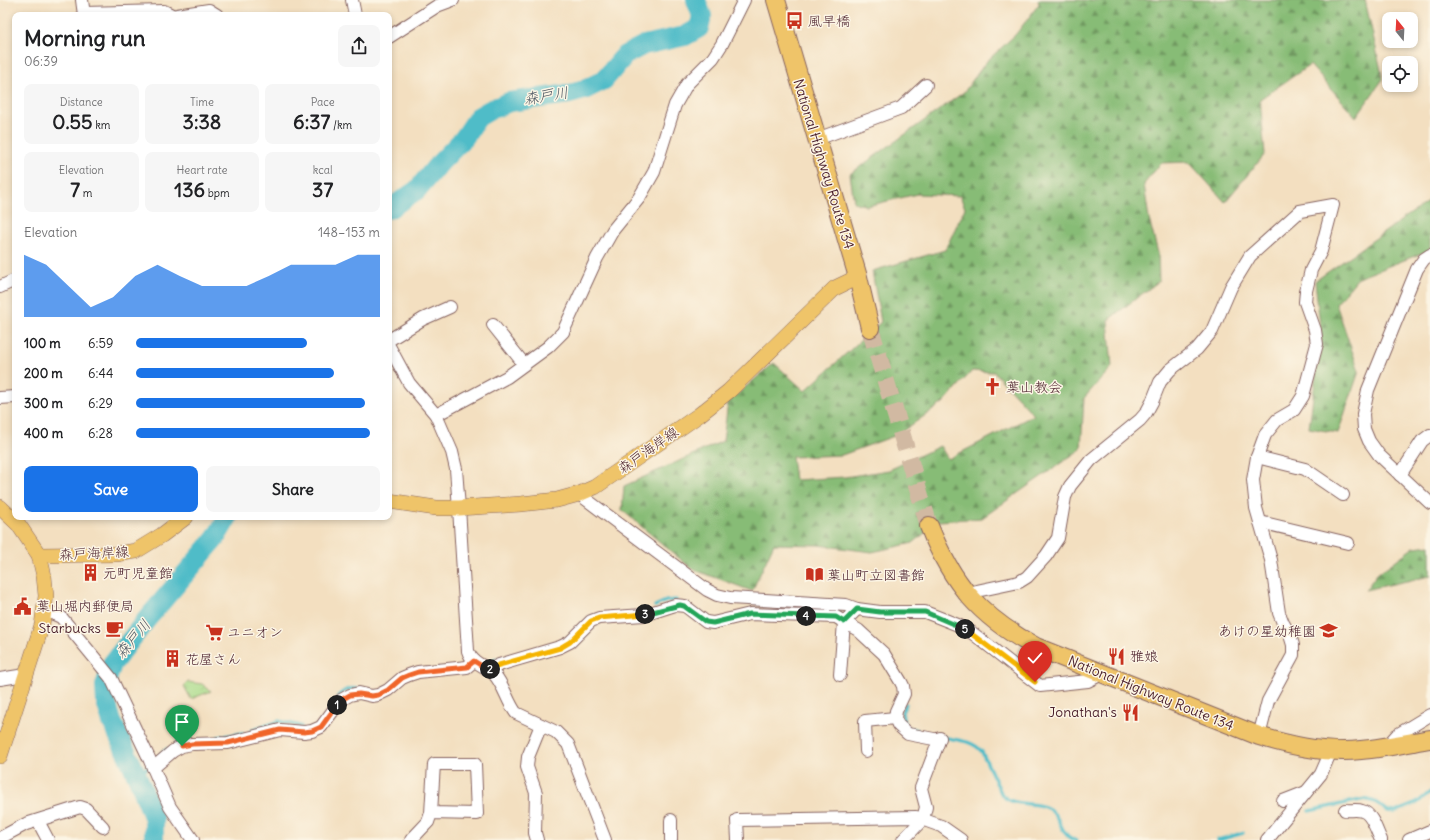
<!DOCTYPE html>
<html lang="en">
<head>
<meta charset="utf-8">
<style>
  body { margin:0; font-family:Delius,"Klee One",sans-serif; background:#f6f6f6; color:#202124; height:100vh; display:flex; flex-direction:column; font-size:15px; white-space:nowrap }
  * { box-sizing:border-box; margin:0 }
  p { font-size:13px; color:#757577 }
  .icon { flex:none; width:22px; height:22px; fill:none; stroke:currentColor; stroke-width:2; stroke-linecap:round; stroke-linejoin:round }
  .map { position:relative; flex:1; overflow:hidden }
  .sheet { position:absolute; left:12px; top:12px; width:380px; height:508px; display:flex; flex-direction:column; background:#fff; border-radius:8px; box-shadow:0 2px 6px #0003 }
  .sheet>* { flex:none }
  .needle { width:26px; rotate:342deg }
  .buttons { position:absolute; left:1382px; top:12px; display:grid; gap:8px }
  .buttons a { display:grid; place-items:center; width:36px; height:36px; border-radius:8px; background:#fff; box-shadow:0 2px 6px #0003; font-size:20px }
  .pin { position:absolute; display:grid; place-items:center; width:34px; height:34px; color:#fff; margin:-41px -17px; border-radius:50% 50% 50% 0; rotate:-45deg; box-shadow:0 0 4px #0007 }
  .pin .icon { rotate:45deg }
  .km { position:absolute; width:20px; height:20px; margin:-10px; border-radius:50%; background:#222; color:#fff; font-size:11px; line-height:20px; text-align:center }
  .round { display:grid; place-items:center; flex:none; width:42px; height:42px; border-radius:8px; background:#f6f6f6 }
  .summary { display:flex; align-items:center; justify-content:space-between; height:68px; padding:0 12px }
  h1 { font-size:22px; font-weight:700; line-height:30px }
  .figures { display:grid; grid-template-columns:repeat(3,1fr); gap:6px; height:68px; padding:4px 12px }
  .figures div { display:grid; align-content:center; border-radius:8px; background:#f6f6f6; text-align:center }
  .figures b { font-size:20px; font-weight:700 }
  .figures small { font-size:11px; font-weight:400 }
  .figures p { font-size:11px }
  .chart { height:112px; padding:8px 12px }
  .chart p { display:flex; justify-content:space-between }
  .chart svg { width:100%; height:72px; margin-top:4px; fill:#1a73e8; opacity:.7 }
  .primary-button { display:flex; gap:8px; margin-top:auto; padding:8px 12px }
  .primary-button a { flex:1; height:46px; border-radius:8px; background:#1a73e8; color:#fff; font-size:16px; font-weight:700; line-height:46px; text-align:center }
  .primary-button a+a { background:#f6f6f6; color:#202124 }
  ul { padding:0 12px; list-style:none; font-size:13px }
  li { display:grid; grid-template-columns:64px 48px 1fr; align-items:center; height:30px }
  li i { height:10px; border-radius:5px; background:#1a73e8 }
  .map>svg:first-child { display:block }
  .forest { fill:url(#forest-firs); stroke:#686e50; fill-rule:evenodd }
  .park { fill:url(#park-crowns); stroke:#7a7e5a }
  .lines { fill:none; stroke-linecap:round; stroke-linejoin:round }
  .stream { stroke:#4fbcc8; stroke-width:3.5 }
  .river { stroke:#4fbcc8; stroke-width:20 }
  .highway-tunnel { stroke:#d1b9a2; stroke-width:18; stroke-dasharray:18 9; stroke-linecap:butt }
  .minor-casing { stroke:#85625f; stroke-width:14 }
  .major-casing { stroke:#85625f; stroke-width:16 }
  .highway-casing { stroke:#85625f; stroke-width:20 }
  .minor { stroke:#fff; stroke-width:12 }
  .major { stroke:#efc469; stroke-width:15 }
  .highway { stroke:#efc469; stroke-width:18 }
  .split-1-casing { stroke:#fff; stroke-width:8 }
  .split-2-casing { stroke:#fff; stroke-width:8 }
  .split-3-casing { stroke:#fff; stroke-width:8 }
  .split-4-casing { stroke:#fff; stroke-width:8 }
  .split-5-casing { stroke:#fff; stroke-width:8 }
  .split-6-casing { stroke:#fff; stroke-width:8 }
  .split-1 { stroke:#f0652b; stroke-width:5 }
  .split-2 { stroke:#f0652b; stroke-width:5 }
  .split-3 { stroke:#f5b400; stroke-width:5 }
  .split-4 { stroke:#22a559; stroke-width:5 }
  .split-5 { stroke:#22a559; stroke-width:5 }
  .split-6 { stroke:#f5b400; stroke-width:5 }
  .labels { text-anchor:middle; stroke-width:3; stroke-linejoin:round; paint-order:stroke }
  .poi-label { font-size:14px; fill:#4a1f2b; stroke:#fcf5e5; text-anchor:start }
  .street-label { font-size:14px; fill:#4a1f2b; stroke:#fcf5e5 }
  .water-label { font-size:15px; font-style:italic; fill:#4c5662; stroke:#fcf5e5 }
</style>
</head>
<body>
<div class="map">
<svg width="1430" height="840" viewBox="0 0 1430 840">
  <defs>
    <pattern id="forest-firs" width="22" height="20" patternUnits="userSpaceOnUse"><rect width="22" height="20" fill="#87bc76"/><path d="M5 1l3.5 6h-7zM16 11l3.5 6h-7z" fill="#709861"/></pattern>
    <pattern id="park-crowns" width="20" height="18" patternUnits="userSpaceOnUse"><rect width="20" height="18" fill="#aadc8a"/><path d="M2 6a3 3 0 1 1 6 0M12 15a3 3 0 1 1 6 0" fill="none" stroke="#94bc77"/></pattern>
  </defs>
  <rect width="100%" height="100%" fill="#fcf5e5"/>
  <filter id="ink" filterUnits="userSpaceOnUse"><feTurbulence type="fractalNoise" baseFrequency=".025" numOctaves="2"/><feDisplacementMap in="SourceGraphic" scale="8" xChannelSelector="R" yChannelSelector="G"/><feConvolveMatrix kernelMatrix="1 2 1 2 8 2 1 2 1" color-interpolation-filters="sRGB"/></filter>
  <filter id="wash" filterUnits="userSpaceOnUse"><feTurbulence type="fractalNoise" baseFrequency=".012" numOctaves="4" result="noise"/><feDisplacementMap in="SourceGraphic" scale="16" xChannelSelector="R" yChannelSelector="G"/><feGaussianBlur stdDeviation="0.9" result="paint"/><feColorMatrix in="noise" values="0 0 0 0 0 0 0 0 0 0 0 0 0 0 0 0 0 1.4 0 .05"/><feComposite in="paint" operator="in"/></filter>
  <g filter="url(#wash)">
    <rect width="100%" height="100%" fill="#f3dfc0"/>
    <g class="forest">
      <path d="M1038,0h327l18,79 -27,38 -46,-52 -50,34 5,55 -40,48 -36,-40 -28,1 -17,21 5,35 9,34 1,28 -51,39 4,47 -28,31 -3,51 -99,69 -43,3 -26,22 -41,9 -54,-7 -44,-1 -22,47 -60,-22 -70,-59 2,-24 99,-45 5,-39 46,-39 31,28 76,-69 -9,-51 73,-21 20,-42 -5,-12 -43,-2 -50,12 -13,-4 -4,-28 114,-82 22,-30 30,-28 23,-30zM972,371l22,1 40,43 -86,44 -8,-13 -51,24 -44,7 -50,3 -3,-23 50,-2 55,-20 46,-32z"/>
      <polygon points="1430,200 1430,250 1358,278 1336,304 1359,371 1338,433 1309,428 1321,334 1315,281"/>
      <polygon points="1430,545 1430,576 1365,590 1377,574 1414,547"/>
    </g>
    <polygon class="park" points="188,682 202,684 211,691 191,699 184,686"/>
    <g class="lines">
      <g class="stream">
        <polyline points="655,606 666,601 676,600"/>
        <polyline points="489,661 501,659"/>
        <path d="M338,696c5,-5 12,-9 19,-7"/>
        <polyline points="906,704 902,712 904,724 908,728 917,730"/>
        <polyline points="251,731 279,721 301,726"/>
        <polyline points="218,737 243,733"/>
        <path d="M942,737c14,3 31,3 40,15l20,43c13,13 32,5 47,14 13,8 11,28 27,31"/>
        <polyline points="177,742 183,739 190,739"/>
        <polyline points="153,761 167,749"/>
        <polyline points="138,778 149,765"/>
        <polyline points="1309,811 1365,799 1375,802 1388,811 1395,812 1417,803 1430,792"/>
        <polyline points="1218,840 1243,833"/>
      </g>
      <g class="river">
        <polyline points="389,209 417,190 435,168 464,138 478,117 490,110 509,102 570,94 584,90 604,80 625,55 644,45 685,36 699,28 702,16 696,0"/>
        <polyline points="154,840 154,819 138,778 112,722 106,702 105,686 112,664 147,619 215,539 228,517"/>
      </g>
    </g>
  </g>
  <g filter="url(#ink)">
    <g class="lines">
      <polyline class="highway-tunnel" points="870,328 929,526"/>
      <defs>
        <g id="minor">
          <polyline points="82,0 84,15"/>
          <polyline points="352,0 355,15"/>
          <polyline points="84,13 164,11 172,15"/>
          <polyline points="177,15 209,10 217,15"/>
          <polyline points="389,37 437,6 453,0"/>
          <polyline points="817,139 901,108 926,85"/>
          <polyline points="1430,255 1424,259 1417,269 1368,390 1363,414 1364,429 1369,441 1379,455 1430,503"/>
          <polyline points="0,287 15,280"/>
          <polyline points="493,325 524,364"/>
          <polyline points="389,340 423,319 450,307"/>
          <path d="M389,346l20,37 27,32 16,37 4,17 3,39 9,143c4,13 17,14 26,23 10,11 13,27 22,39l40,19 12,12 37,96"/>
          <polyline points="0,398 15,397"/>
          <polyline points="436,415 507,377 548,347 563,332 597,258 613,230 639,198 654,172 675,105 687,84 713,58 722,44 744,0"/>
          <polyline points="1257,457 1305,469 1343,495"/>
          <polyline points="1400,475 1422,441 1430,435"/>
          <polyline points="579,494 707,590 717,595 730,598 846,605 857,609 880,612 925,612 958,625 971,632 1040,686 1088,681 1102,674"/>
          <polyline points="1260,522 1348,543"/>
          <polyline points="967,593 1019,582 1027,577 1046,556 1058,538 1065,497 1070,486 1091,460 1140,420 1146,413 1152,402 1160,382 1170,370 1197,349 1212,331 1231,287 1250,256 1300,211 1333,205 1321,251 1311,270 1306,291 1305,302 1315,330 1317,344 1303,396 1294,410 1277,420 1265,435 1257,457 1253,480 1256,508 1271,560 1279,613 1283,623 1290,635 1293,645 1293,655 1268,701 1259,736"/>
          <polyline points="45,610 61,617 111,678 148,756 170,807 193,840"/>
          <polyline points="488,670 499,665 560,647 570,642 591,621 599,618 644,615 675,605 685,606 706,622 713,623 750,614 836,617 844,622 857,609"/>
          <polyline points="840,675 844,622 858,630 884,654 901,682 903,686 904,694 896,711 895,718 898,725 908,734 939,740"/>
          <polyline points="0,679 25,675"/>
          <polyline points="1387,746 1397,735 1430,715"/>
          <polyline points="866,751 865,721 895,718"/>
          <polyline points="153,768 173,751 182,746 192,744 228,743 280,730 304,732 312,731 321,727 341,700 350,695 359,693 372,696 378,695 388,690 402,678 409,675 418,672 467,667 474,661"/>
          <polyline points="1283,801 1306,792"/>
          <path d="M1345,810c5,1 12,-1 17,1 10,2 15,21 19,29"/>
          <polyline points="38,821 48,840"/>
          <polyline points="0,838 26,824 80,807 86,809 103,827"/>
          <polyline points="411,840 428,822 431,813 434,764 475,764 477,814 431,813"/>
          <polyline points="537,840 535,833 536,793 527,767 528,757 541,725"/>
          <polyline points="671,840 671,820"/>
          <polyline points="738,840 737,820 916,817 941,826 961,840"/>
          <polyline points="903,840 923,819 926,807 921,788 940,738"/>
          <polyline points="1267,840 1321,774 1331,751"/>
          <polyline points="1409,840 1430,831"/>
        </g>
        <g id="major">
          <polyline points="389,501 436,508 459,508 521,504 557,500 579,494 595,487 699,415 729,391 835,288 858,277"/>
          <polyline points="0,507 18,524 39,555 44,576 46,596 42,625 0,756"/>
          <polyline points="39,555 117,554 136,551 162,535 186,517"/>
        </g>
        <g id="highway">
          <polyline points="776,0 858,277 870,328"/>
          <path d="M929,526c23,58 51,91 107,121l223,89c32,10 67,18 102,14 23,-2 46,-7 69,-11"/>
        </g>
      </defs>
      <use href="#minor" class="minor-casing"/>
      <use href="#major" class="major-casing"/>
      <use href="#highway" class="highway-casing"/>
      <use href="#minor" class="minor"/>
      <use href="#major" class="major"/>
      <use href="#highway" class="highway"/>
    </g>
  </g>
  <g class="lines" filter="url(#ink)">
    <defs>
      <polyline id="split-1" points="182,746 192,744 228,743 280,730 304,732 312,731 321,727 337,705"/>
      <polyline id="split-2" points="337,705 341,700 350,695 359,694 372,696 378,695 388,690 402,678 409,675 418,672 467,667 474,661 488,670 490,669"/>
      <polyline id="split-3" points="490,669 499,665 560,648 570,642 591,621 599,618 645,614"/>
      <polyline id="split-4" points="645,614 680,605 684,606 706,622 713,623 750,614 806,616"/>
      <polyline id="split-5" points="806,616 836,617 844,622 857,609 880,612 925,612 965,629"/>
      <polyline id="split-6" points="965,629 1035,682"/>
    </defs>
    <use href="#split-1" class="split-1-casing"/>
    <use href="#split-2" class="split-2-casing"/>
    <use href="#split-3" class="split-3-casing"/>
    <use href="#split-4" class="split-4-casing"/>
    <use href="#split-5" class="split-5-casing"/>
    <use href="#split-6" class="split-6-casing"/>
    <use href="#split-1" class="split-1"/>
    <use href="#split-2" class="split-2"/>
    <use href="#split-3" class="split-3"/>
    <use href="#split-4" class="split-4"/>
    <use href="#split-5" class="split-5"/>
    <use href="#split-6" class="split-6"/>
  </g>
  <defs>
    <symbol id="bus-bare" viewBox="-9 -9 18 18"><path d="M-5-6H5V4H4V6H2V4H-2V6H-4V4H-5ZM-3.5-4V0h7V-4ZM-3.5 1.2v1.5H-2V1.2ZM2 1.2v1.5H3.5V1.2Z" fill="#c8321e" stroke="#fcf5e5" stroke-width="2.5" paint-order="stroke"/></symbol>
    <symbol id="church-bare" viewBox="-9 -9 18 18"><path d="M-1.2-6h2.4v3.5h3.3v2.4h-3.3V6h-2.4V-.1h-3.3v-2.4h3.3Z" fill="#c8321e" stroke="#fcf5e5" stroke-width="2.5" paint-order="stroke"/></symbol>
    <symbol id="building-bare" viewBox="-9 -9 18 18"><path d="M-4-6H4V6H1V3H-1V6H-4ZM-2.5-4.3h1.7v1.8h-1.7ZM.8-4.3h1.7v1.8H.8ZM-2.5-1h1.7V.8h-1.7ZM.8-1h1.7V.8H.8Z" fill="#c8321e" stroke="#fcf5e5" stroke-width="2.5" paint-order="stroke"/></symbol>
    <symbol id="library-bare" viewBox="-9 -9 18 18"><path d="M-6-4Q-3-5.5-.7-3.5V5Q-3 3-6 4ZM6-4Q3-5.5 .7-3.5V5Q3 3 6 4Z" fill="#c8321e" stroke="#fcf5e5" stroke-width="2.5" paint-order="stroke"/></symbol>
    <symbol id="civic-bare" viewBox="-9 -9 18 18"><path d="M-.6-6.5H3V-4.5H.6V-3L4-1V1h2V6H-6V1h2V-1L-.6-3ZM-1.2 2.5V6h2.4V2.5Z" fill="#c8321e" stroke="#fcf5e5" stroke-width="2.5" paint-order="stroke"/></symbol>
    <symbol id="cafe-bare" viewBox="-9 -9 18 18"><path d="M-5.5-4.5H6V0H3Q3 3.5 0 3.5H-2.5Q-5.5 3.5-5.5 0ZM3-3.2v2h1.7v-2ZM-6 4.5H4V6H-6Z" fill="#c8321e" stroke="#fcf5e5" stroke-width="2.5" paint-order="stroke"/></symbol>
    <symbol id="school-bare" viewBox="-9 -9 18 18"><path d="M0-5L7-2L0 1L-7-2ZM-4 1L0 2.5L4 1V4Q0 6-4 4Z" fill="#c8321e" stroke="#fcf5e5" stroke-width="2.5" paint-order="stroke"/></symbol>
    <symbol id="supermarket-bare" viewBox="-9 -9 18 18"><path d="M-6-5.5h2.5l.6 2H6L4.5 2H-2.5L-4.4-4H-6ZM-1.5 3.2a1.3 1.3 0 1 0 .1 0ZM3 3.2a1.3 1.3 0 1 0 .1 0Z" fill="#c8321e" stroke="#fcf5e5" stroke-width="2.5" paint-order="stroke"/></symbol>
    <symbol id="restaurant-bare" viewBox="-9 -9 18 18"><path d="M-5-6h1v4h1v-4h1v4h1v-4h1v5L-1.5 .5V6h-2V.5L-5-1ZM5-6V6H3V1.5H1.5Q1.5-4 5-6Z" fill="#c8321e" stroke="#fcf5e5" stroke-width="2.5" paint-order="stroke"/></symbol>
  </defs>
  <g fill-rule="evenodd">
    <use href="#bus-bare" x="782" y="8" width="25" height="25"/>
    <use href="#church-bare" x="980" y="374" width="25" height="25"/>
    <use href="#building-bare" x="78" y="560" width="25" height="25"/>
    <use href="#library-bare" x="802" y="562" width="25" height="25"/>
    <use href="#civic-bare" x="10" y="594" width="25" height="25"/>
    <use href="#cafe-bare" x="102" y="616" width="25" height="25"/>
    <use href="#school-bare" x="1316" y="618" width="25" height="25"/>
    <use href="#supermarket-bare" x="202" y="620" width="25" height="25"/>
    <use href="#restaurant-bare" x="1104" y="644" width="25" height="25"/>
    <use href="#building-bare" x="160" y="646" width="25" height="25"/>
    <use href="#restaurant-bare" x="1118" y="700" width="25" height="25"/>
  </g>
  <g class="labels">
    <g class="poi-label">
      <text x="808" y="26">風早橋</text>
      <text x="1006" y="392">葉山教会</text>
      <text x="103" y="578">元町児童館</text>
      <text x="827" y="580">葉山町立図書館</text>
      <text x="36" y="611">葉山堀内郵便局</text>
      <text x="101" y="633" text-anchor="end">Starbucks</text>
      <text x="1316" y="636" text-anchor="end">あけの星幼稚園</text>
      <text x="227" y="637">ユニオン</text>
      <text x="1130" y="661">雅娘</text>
      <text x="185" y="664">花屋さん</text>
      <text x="1117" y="717" text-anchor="end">Jonathan's</text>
    </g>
    <g class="street-label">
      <text transform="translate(824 164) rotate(73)" y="5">National Highway Route 134</text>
      <text transform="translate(648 450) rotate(-35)" y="5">森戸海岸線</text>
      <text transform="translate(94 553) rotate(-3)" y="5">森戸海岸線</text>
      <text transform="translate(1151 693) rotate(22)" y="5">National Highway Route 134</text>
    </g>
    <g class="water-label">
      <text transform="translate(546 96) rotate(-9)" y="5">森戸川</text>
      <text transform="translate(133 639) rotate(-50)" y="5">森戸川</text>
    </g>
  </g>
</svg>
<div class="buttons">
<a><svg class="needle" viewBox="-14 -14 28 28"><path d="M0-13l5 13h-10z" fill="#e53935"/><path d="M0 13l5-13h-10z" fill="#757577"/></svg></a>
<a><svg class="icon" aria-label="locate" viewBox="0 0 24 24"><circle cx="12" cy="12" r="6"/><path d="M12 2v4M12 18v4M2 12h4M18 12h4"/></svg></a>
</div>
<div class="pin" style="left:182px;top:746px;background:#1e9e55"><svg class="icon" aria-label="arrive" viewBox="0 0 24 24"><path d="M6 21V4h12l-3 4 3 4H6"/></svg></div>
<div class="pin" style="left:1035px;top:682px;background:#d93025"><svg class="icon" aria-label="check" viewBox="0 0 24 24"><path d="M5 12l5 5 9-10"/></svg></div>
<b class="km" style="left:337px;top:705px">1</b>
<b class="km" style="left:490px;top:669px">2</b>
<b class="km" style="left:645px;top:614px">3</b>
<b class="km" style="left:806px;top:616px">4</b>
<b class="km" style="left:965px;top:629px">5</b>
<section class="sheet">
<div class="summary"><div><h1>Morning run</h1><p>06:39</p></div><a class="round"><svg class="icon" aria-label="share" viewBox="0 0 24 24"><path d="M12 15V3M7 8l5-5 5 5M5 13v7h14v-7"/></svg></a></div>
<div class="figures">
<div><p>Distance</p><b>0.55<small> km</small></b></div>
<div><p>Time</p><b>3:38</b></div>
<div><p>Pace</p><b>6:37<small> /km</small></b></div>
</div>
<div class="figures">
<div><p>Elevation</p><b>7<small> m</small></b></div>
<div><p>Heart rate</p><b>136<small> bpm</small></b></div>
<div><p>kcal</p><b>37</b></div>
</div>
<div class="chart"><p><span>Elevation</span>148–153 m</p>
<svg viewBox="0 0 160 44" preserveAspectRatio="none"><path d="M0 44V6L10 12L20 25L30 38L40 32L50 19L60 12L70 19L80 25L90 25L100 25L110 19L120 12L130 12L140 12L150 6L160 6V44z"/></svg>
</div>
<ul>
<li><b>100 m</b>6:59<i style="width:70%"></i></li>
<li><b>200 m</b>6:44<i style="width:81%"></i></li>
<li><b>300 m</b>6:29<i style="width:94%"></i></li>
<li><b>400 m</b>6:28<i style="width:96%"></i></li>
</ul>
<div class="primary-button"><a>Save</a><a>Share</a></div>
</section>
</div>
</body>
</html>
